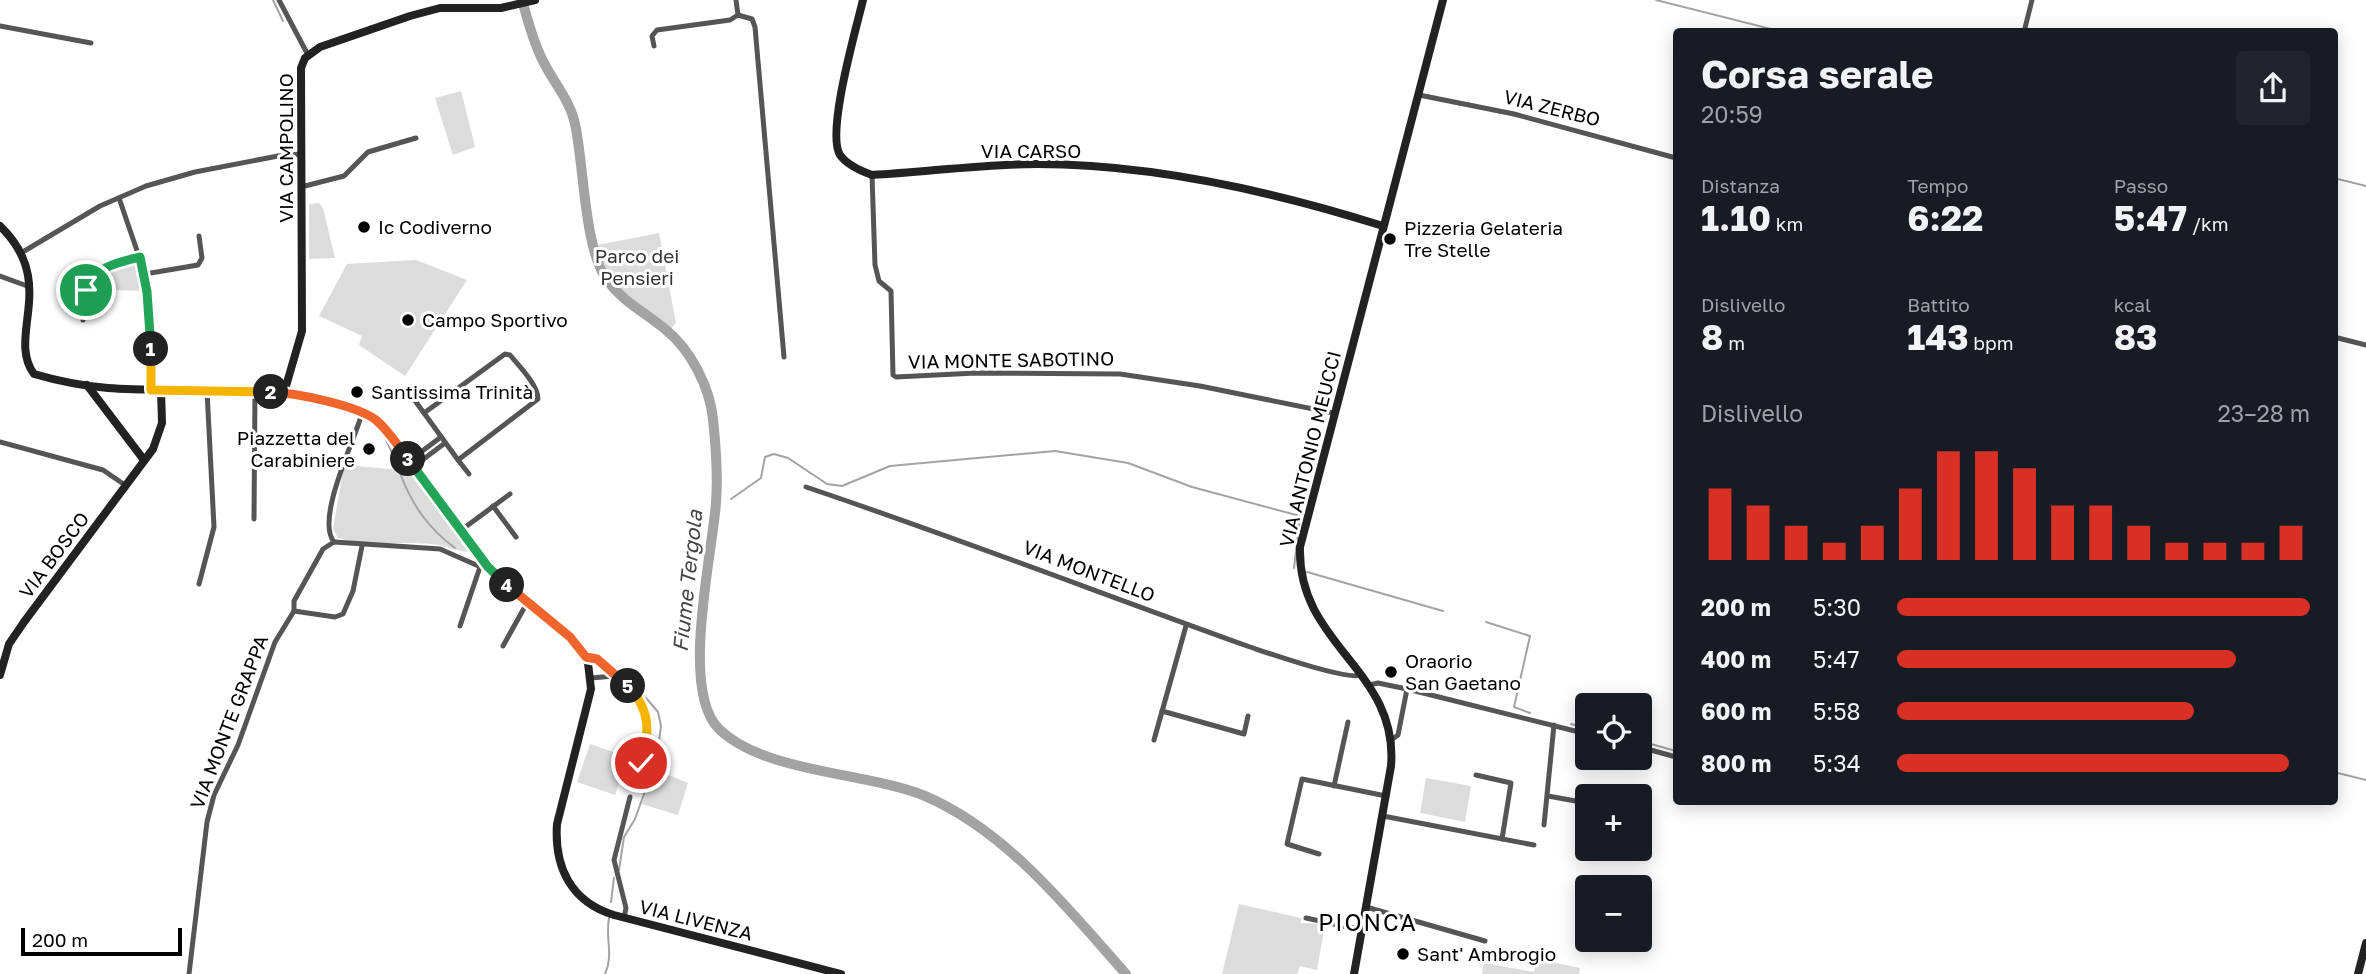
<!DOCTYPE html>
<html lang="it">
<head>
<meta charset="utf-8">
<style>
  body { margin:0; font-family:"Golos Text",sans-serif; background:#20242c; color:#f1f3f6; height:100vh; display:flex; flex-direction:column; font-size:26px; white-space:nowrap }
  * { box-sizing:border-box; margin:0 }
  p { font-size:23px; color:#9ea1a6 }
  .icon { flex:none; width:38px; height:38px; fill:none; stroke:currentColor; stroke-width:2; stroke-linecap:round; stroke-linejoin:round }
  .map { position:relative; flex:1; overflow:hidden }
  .side { position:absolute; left:1673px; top:28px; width:665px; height:777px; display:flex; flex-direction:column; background:#171b24; border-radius:7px; box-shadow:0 4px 18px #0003 }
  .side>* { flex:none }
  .controls { position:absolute; left:1575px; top:693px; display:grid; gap:14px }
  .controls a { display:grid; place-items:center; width:77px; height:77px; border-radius:7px; background:#171b24; box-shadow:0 4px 18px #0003; font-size:35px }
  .scale { position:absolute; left:21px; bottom:18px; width:161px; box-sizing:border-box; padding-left:7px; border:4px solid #000; border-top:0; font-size:19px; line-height:24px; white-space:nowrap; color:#000; -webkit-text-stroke:5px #fff; paint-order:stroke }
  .pin { position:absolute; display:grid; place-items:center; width:60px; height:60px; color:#fff; margin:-30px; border:4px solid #fff; border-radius:50%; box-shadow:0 2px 7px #0007 }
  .km { position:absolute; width:35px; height:35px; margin:-18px; border-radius:50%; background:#222; color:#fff; font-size:19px; line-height:35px; text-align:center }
  .round { display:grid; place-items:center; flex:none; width:74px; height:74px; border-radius:7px; background:#20242c }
  .overview { display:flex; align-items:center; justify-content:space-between; height:119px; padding:0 28px }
  h1 { font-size:38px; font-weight:700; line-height:52px }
  .figures { display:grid; grid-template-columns:repeat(3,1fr); gap:10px; height:119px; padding:7px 28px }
  .figures div { display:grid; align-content:center }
  .figures b { font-size:35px; font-weight:700 }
  .figures small { font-size:19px; font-weight:400 }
  .figures p { font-size:19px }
  .chart { height:196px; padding:14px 28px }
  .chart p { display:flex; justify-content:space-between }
  .chart svg { width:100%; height:126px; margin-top:7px; stroke:#d93025; stroke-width:6 }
  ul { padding:0 28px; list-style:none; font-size:23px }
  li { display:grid; grid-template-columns:112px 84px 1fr; align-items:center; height:52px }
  li i { height:18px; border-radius:9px; background:#d93025 }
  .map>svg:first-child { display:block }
  .green { fill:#dcdcdc }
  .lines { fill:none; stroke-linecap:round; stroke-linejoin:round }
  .stream { stroke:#a3a3a3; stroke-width:2 }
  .river { stroke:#a3a3a3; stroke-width:10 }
  .street { stroke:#555; stroke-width:5 }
  .secondary { stroke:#222; stroke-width:8 }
  .split-1-casing { stroke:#fff; stroke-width:14 }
  .split-2-casing { stroke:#fff; stroke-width:14 }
  .split-3-casing { stroke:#fff; stroke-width:14 }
  .split-4-casing { stroke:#fff; stroke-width:14 }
  .split-5-casing { stroke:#fff; stroke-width:14 }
  .split-6-casing { stroke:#fff; stroke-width:14 }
  .split-1 { stroke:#22a559; stroke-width:9 }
  .split-2 { stroke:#f5b400; stroke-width:9 }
  .split-3 { stroke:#f0652b; stroke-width:9 }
  .split-4 { stroke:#22a559; stroke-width:9 }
  .split-5 { stroke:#f0652b; stroke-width:9 }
  .split-6 { stroke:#f5b400; stroke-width:9 }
  .poi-dot { fill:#000; stroke:#fff; stroke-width:2.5 }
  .labels { text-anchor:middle; stroke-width:6; stroke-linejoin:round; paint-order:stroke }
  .street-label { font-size:19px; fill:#000; stroke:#fff }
  .poi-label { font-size:19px; fill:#000; stroke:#fff; text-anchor:start }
  .park-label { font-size:19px; fill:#333; stroke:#fff }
  .water-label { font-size:21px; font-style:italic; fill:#444; stroke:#fff }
  .quarter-label { font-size:23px; letter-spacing:2px; fill:#000; stroke:#fff }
</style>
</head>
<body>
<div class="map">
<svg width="2366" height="974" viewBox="0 0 2366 974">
  <rect width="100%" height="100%" fill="#fff"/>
  <g class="green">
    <polygon points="461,91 475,147 453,155 435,98"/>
    <polygon points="319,203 323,208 335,258 309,259 309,204"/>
    <path d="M659,233l17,90 -6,7c-40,-29 -57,-37 -73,-85z"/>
    <polygon points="416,260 467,280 405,376 359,345 362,336 319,316 347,264"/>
    <polygon points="130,262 139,267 142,291 89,289 90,282 103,271"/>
    <path d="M344,465l69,6 61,81c-16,1 -27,-7 -43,-8 -29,-3 -64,3 -93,-6l-5,-9z"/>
    <polygon points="590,744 628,757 615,795 577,782"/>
    <polygon points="654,769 688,783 678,815 642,804"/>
    <polygon points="1426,778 1471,786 1465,822 1420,813"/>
    <polygon points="1239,904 1301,918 1301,923 1325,924 1317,970 1300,966 1297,974 1222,974"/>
    <polygon points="1537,959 1580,968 1579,974 1482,974 1484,963 1534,972"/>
  </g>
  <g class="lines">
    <g class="stream">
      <polyline points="273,0 283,21"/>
      <polyline points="1656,0 1783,32"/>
      <polyline points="2334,178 2366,186"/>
      <polyline points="385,438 395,459"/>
      <path d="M400,473c12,32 28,55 55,75"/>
      <polyline points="731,499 761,478 765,457 774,454 788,458 827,484 842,486 890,466 1055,451 1128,463 1192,487 1300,516 1294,568"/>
      <polyline points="716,501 719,501"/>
      <polyline points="1307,572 1443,611"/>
      <polyline points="1486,622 1530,636 1514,707 1530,713"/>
      <polyline points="600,658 647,699 658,712 661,726 657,758 635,819 624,837 619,870"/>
      <polyline points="1571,724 1587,728"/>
      <polyline points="1640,741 1676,751"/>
      <polyline points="2334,772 2366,780"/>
      <polyline points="611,902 614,878"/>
      <path d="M605,974c9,-19 0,-36 4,-56"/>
    </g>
    <path class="river" d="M522,0c6,21 11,42 21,61 10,21 27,39 32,63 9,40 9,125 32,156 16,22 39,33 59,50 25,20 44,58 47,89 3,28 5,57 3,84 -4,53 -36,188 3,226 45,44 147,43 206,67 82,35 143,113 201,178"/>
    <g class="street">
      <polyline points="279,0 308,55"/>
      <polyline points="736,0 738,15 752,19 755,27 784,357"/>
      <polyline points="0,26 91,43"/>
      <polyline points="2024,32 2032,0"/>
      <polyline points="654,46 652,36 657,30 730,20 738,15"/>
      <polyline points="1419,95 1514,114 1676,158"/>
      <polyline points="872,175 875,265 879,281 891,291 893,375 896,377 976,373 1120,374 1200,386 1333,413"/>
      <polyline points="301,187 344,176 368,152 416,138"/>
      <polyline points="119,198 145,274 151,334 151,390"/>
      <polyline points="21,253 100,206 146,186 195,172 278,156 301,154"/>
      <polyline points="145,274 198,265 202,258 199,236"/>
      <polyline points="0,276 30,287"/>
      <path d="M83,320c4,-51 11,-50 57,-64"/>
      <polyline points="2334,337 2366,345"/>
      <path d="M505,354l5,1c9,11 28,30 28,44l-80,61 -34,-47z"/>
      <polyline points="413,398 424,413"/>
      <polyline points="0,442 103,470 125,485"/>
      <polyline points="458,460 469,474"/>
      <polyline points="409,461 441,437"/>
      <polyline points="413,467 445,443"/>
      <path d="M806,487c149,50 296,107 444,160 18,6 97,34 111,28"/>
      <polyline points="493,506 516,537"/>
      <polyline points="254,519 255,392"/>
      <polyline points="460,531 510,494"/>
      <polyline points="334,542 440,549 483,568 488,567"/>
      <path d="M334,542c-19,-23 21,-102 28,-129"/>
      <polyline points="199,584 214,527 207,391"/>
      <polyline points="294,611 335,617 343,614 353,591 362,546"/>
      <polyline points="460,626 480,567"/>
      <polyline points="503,646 528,601"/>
      <path d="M585,657c11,-2 16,6 24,13 37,32 46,48 30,97"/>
      <polyline points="591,678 614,676"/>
      <polyline points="1369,685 1378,683 1407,689 1587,734"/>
      <polyline points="1162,711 1244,734 1248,716"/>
      <polyline points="1154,740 1186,626"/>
      <polyline points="1391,740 1398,735 1407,689"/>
      <polyline points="1640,747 1676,757"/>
      <polyline points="1476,775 1511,783 1502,839"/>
      <polyline points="1334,786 1348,722"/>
      <polyline points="1548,796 1581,802"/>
      <polyline points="1383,816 1534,845"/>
      <polyline points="1544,825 1554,725"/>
      <polyline points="1319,854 1287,844 1302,779 1386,796"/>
      <polyline points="1366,907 1485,941"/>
      <polyline points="624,918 626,908 614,860 630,797"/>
      <polyline points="1306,918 1362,930"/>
      <polyline points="189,974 207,822 214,795 238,745 275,642 294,611 294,601 323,549 334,542"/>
    </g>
    <g class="secondary">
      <path d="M863,0c-7,29 -37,133 -23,155 7,10 21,16 32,20 55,-3 110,-11 165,-11 116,0 235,27 346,62"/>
      <path d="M0,226c59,57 6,110 34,148 24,7 50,12 74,14 71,6 223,-10 276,39l104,140 90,79 10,17 3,26 -34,135c-3,43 14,78 57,91l227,59"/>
      <polyline points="87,385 144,460"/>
      <polyline points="284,393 302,331 301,68 305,58 320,47 410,16 440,8 501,8 535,0"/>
      <polyline points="0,675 9,644 24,622 153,449 162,423 161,390"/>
      <path d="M1354,974l37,-208c8,-97 -94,-120 -91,-219l143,-547"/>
      <polyline points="2358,974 2366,943"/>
    </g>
  </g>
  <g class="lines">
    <defs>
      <path id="split-1" d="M86,290c6,-23 34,-28 54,-33l7,35 4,57"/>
      <polyline id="split-2" points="151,349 151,390 271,392"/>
      <path id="split-3" d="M271,392c25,1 85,13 105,28 13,11 22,26 32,39"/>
      <polyline id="split-4" points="408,459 488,567 507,585"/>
      <polyline id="split-5" points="507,585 570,637 586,657 597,659 628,686"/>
      <path id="split-6" d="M628,686c23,24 22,47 13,77"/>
    </defs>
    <use href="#split-1" class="split-1-casing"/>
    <use href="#split-2" class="split-2-casing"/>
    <use href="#split-3" class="split-3-casing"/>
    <use href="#split-4" class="split-4-casing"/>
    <use href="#split-5" class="split-5-casing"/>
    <use href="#split-6" class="split-6-casing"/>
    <use href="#split-1" class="split-1"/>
    <use href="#split-2" class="split-2"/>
    <use href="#split-3" class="split-3"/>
    <use href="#split-4" class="split-4"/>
    <use href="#split-5" class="split-5"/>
    <use href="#split-6" class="split-6"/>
  </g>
  <g class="poi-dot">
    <circle cx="364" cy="227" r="7"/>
    <circle cx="1390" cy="239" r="7"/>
    <circle cx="408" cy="320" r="7"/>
    <circle cx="357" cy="392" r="7"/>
    <circle cx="369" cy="449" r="7"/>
    <circle cx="1391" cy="672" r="7"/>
    <circle cx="1403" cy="954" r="7"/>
  </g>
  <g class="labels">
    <g class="street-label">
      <text transform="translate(1552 108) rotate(14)" y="7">VIA ZERBO</text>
      <text transform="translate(286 148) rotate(-90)" y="7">VIA CAMPOLINO</text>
      <text x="1031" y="158">VIA CARSO</text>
      <text transform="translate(1011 360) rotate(-1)" y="7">VIA MONTE SABOTINO</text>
      <text transform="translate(1310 449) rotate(-76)" y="7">VIA ANTONIO MEUCCI</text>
      <text transform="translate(54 555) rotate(-53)" y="7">VIA BOSCO</text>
      <text transform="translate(1089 571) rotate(21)" y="7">VIA MONTELLO</text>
      <text transform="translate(229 722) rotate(-69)" y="7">VIA MONTE GRAPPA</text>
      <text transform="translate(696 920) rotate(14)" y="7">VIA LIVENZA</text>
    </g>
    <g class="poi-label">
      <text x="378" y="234">Ic Codiverno</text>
      <text x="1404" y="235">Pizzeria Gelateria<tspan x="1404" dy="22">Tre Stelle</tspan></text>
      <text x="422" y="327">Campo Sportivo</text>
      <text x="371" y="399">Santissima Trinità</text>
      <text x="355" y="445" text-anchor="end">Piazzetta del<tspan x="355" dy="22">Carabiniere</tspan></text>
      <text x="1405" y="668">Oraorio<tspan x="1405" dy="22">San Gaetano</tspan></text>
      <text x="1417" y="961">Sant' Ambrogio</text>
    </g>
    <g class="park-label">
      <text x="637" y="263">Parco dei<tspan x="637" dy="22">Pensieri</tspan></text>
    </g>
    <g class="water-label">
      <text transform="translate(688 581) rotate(-84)" y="7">Fiume Tergola</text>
    </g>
    <g class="quarter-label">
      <text x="1368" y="931">PIONCA</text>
    </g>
  </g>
</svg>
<div class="controls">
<a><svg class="icon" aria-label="locate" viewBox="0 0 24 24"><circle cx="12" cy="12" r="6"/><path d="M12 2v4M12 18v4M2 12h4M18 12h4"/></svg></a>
<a>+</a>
<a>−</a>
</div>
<div class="scale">200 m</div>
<div class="pin" style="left:86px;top:290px;background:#1e9e55"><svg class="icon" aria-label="arrive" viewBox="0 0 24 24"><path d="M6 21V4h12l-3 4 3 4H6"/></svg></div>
<div class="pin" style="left:641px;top:763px;background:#d93025"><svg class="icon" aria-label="check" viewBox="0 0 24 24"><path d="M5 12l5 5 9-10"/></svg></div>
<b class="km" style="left:151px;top:349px">1</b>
<b class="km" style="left:271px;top:392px">2</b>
<b class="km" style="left:408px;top:459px">3</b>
<b class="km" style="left:507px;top:585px">4</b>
<b class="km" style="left:628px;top:686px">5</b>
<section class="side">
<div class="overview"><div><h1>Corsa serale</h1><p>20:59</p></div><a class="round"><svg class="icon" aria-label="share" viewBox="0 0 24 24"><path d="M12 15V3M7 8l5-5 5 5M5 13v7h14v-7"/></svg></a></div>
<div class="figures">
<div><p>Distanza</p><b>1.10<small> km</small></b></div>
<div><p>Tempo</p><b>6:22</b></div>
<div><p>Passo</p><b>5:47<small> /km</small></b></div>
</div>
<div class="figures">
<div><p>Dislivello</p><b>8<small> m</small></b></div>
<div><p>Battito</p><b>143<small> bpm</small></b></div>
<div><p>kcal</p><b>83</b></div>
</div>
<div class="chart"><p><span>Dislivello</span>23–28 m</p>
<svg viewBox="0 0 160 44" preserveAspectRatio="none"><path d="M5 44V19M15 44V25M25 44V32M35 44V38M45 44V32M55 44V19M65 44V6M75 44V6M85 44V12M95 44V25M105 44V25M115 44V32M125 44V38M135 44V38M145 44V38M155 44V32"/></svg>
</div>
<ul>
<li><b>200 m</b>5:30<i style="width:100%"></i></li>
<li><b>400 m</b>5:47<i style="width:82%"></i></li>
<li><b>600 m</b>5:58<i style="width:72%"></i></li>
<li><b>800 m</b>5:34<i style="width:95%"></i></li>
</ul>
</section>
</div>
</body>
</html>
